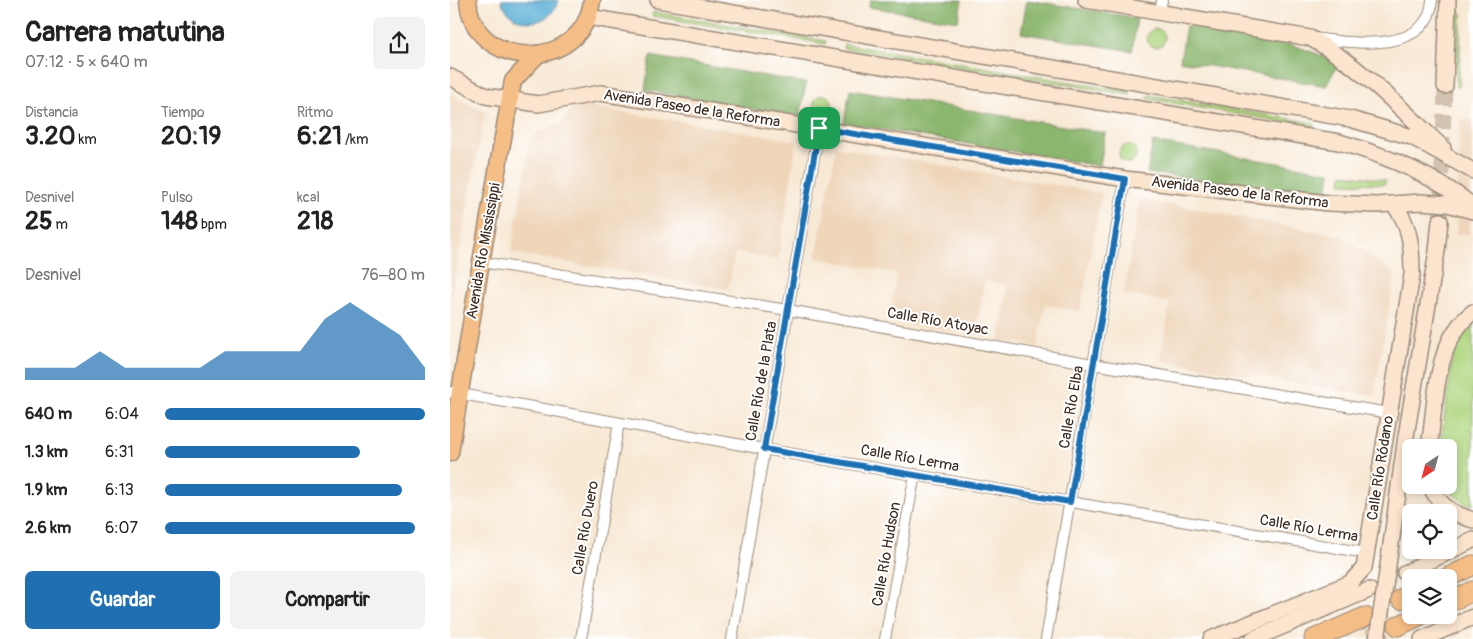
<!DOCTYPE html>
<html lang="es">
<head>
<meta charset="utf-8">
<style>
  body { margin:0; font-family:Pangolin,sans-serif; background:#f2f2f2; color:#222; height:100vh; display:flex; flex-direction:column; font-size:19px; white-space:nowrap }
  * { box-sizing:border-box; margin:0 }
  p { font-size:16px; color:#767676 }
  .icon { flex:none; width:28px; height:28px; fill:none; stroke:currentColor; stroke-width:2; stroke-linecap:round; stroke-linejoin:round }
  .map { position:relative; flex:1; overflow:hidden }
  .panel { display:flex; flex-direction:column; background:#fff; width:450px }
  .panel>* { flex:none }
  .needle { width:32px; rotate:216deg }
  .fabs { position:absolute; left:952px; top:439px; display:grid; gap:10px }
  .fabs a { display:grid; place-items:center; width:55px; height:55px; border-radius:8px; background:#fff; box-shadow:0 2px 8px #0003; font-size:25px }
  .pin { position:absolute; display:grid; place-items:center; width:42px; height:42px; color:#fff; margin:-21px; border-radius:10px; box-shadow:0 2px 8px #0006 }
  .round { display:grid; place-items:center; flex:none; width:52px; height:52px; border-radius:8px; background:#f2f2f2 }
  .headline { display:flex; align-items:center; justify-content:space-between; height:85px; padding:0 25px }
  h1 { font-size:28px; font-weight:700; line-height:38px }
  .stats { display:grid; grid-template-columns:repeat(3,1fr); gap:8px; height:85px; padding:5px 25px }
  .stats div { display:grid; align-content:center }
  .stats b { font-size:25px; font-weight:700 }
  .stats small { font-size:14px; font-weight:400 }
  .stats p { font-size:14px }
  .chart { height:140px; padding:10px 25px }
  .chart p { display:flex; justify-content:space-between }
  .chart svg { width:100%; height:90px; margin-top:5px; fill:#1f6fb2; opacity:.7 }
  .cta { display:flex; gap:10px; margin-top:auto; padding:10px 25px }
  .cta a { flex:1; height:58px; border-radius:8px; background:#1f6fb2; color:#fff; font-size:20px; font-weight:700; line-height:58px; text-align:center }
  .cta a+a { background:#f2f2f2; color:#222 }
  ul { padding:0 25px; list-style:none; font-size:16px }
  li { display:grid; grid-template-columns:80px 60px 1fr; align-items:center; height:38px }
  li i { height:12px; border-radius:6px; background:#1f6fb2 }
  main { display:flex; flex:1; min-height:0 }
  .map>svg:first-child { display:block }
  .built { fill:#efd6bb }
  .green { fill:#afd57f; stroke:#75804e }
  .forest { fill:#8bb66e; stroke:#637046 }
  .water { fill:#5aaed5; stroke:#4a6c7a }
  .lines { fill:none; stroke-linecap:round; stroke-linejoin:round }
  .secondary-tunnel { stroke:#d2c3b0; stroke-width:15; stroke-dasharray:15 8; stroke-linecap:butt }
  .highway-tunnel { stroke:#d2c3b0; stroke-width:19; stroke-dasharray:19 9; stroke-linecap:butt }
  .street-casing { stroke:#9a8a7a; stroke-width:12 }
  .secondary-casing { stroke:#9a8a7a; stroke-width:18 }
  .primary-casing { stroke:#9a8a7a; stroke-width:19 }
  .highway-casing { stroke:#9a8a7a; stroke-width:21 }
  .street { stroke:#fff; stroke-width:10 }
  .secondary { stroke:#fbe5cf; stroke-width:15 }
  .primary { stroke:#f6be87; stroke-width:16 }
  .highway { stroke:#f6be87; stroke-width:19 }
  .secondary-bridge-casing { stroke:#9a8a7a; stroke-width:18; stroke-linecap:butt }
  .secondary-bridge { stroke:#fbe5cf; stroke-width:15 }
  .route-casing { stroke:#fff; stroke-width:10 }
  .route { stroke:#1f6fb2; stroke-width:6 }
  .labels { text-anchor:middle; stroke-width:4; stroke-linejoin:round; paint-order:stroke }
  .street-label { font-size:15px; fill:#3b2a1e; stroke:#fff }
</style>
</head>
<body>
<main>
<section class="panel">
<div class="headline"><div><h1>Carrera matutina</h1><p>07:12 · 5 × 640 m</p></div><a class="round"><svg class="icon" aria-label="share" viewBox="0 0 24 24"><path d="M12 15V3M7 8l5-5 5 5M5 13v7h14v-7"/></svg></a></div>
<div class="stats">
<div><p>Distancia</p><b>3.20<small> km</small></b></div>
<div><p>Tiempo</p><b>20:19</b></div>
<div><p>Ritmo</p><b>6:21<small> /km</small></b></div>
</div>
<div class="stats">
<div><p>Desnivel</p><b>25<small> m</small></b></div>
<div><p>Pulso</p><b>148<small> bpm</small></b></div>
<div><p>kcal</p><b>218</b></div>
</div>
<div class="chart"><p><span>Desnivel</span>76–80 m</p>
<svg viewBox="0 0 160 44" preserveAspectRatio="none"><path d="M0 44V38L10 38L20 38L30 30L40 38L50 38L60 38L70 38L80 30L90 30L100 30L110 30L120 14L130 6L140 14L150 22L160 38V44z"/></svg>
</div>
<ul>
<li><b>640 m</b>6:04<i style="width:100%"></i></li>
<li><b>1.3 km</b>6:31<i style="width:75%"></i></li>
<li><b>1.9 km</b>6:13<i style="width:91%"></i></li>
<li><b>2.6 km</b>6:07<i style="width:96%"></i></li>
</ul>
<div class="cta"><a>Guardar</a><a>Compartir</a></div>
</section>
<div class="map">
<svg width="1023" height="639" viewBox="0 0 1023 639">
  <rect width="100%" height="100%" fill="#fff"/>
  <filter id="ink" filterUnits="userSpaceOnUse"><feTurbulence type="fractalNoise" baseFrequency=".02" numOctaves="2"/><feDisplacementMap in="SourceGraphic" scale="10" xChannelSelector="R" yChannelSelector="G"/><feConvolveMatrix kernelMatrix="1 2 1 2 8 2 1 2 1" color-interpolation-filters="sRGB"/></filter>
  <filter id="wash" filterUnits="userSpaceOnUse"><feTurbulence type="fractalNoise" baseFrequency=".0096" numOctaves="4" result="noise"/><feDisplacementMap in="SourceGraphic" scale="20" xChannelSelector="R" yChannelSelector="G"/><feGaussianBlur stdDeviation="1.12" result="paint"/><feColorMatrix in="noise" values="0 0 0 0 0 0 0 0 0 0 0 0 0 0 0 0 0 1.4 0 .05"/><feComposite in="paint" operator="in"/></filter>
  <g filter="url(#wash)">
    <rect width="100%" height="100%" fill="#f8e9d5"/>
    <g class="built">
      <polygon points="0,92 12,101 35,112 0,303"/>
      <polygon points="136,106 347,141 328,260 285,252 278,289 61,253 80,140 88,132 111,123 123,108"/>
      <polygon points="1010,119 1023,119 1019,234 1006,234"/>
      <polygon points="386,147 652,193 630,311 595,305 588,346 550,340 558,285 535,281 525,335 439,321 447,273 366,258"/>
      <polygon points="690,199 892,236 945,273 924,396 711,361 720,302 674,294"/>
    </g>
    <g class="green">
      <polygon points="1008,7 1013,16 1011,17 1009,87 1006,87"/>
      <polygon points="203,12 376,41 375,44 202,16"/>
      <circle cx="706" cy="38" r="9"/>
      <polygon points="394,44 680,92 680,95 393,48"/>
      <polygon points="699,95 864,123 864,127 698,99"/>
      <circle cx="373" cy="104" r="9"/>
      <circle cx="678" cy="154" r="9"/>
      <polygon points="892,174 935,180 935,184 891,183"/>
      <polygon points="1023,324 1023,505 1015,503 998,490 1003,483 999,480 999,448 990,448 1003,354 1013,335"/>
    </g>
    <g class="forest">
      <polygon points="420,0 512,0 508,21 419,7"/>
      <polygon points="577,0 687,18 682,51 571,33"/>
      <path d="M736,26c51,9 106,12 152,38l-12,22 -146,-25z"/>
      <polygon points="200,56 356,83 350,117 195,90"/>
      <polygon points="400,90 655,133 650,166 394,123"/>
      <polygon points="703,142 880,172 877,194 697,173"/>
    </g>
    <path class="water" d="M51,0h58c-9,29 -48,30 -58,0z"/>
  </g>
  <g filter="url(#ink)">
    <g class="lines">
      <polyline class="secondary-tunnel" points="990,221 995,86"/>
      <polyline class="highway-tunnel" points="919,639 948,626"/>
      <defs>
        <g id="street">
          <polyline points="710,13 712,0"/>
          <path d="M864,38c37,5 115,17 118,-38"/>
          <polyline points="31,262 338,310 643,364 939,413"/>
          <polyline points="0,392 314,449 916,553"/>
          <polyline points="131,639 169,423"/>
          <polyline points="282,639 369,128"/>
          <polyline points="435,639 465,474"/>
          <polyline points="596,639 675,179"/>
        </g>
        <g id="secondary">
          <polyline points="208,0 900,119 962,137 1023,171"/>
          <path d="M636,0l224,38c51,28 91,71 133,110"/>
          <path d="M138,17l751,125c49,14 94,33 134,64"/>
          <polyline points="0,77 36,96 88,104 151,93 675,179 878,203 927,205 971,202 998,204 1023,211"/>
          <polyline points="995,86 998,0"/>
          <path d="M979,448c7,-45 5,-107 44,-136"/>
          <path d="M980,485c8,20 23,29 43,35"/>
          <polyline points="937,573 956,436 987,251 990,221"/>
          <polyline points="955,573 1023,540"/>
          <path d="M761,639l139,-56 14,-15 48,-293c0,-25 -1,-52 -19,-71"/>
          <polyline points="803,639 919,590"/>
          <polyline points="972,639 1023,617"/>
        </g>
        <g id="primary">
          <path d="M18,0c4,72 116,73 124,0"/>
          <polyline points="0,453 31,262 63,81 88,54"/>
        </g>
        <g id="highway">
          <polyline points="997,578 1023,565"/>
          <polyline points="951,599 961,594"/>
          <polyline points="999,602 1023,591"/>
          <polyline points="948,626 971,615"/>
          <polyline points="864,639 915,617"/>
        </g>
      </defs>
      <use href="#street" class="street-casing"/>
      <use href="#secondary" class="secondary-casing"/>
      <use href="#primary" class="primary-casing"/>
      <use href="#highway" class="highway-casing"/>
      <use href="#street" class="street"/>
      <use href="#secondary" class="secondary"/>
      <use href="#primary" class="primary"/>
      <use href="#highway" class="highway"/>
      <defs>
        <polyline id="secondary-bridge" points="927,639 937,573"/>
      </defs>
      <use href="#secondary-bridge" class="secondary-bridge-casing"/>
      <use href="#secondary-bridge" class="secondary-bridge"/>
    </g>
  </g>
  <g class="lines" filter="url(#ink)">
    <defs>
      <polygon id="route" points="369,128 675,179 620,502 314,449"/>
    </defs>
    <use href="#route" class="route-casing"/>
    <use href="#route" class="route"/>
  </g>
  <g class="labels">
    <g class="street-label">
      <text transform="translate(242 108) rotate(9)" y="5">Avenida Paseo de la Reforma</text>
      <text transform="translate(790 192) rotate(7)" y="5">Avenida Paseo de la Reforma</text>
      <text transform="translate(33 251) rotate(-80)" y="5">Avenida Río Mississippi</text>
      <text transform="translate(488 321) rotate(10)" y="5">Calle Río Atoyac</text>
      <text transform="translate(311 381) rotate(-80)" y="5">Calle Río de la Plata</text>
      <text transform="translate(621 407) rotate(-80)" y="5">Calle Río Elba</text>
      <text transform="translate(460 458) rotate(10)" y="5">Calle Río Lerma</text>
      <text transform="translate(930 468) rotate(-81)" y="5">Calle Río Ródano</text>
      <text transform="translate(135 528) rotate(-80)" y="5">Calle Río Duero</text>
      <text transform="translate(859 528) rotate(10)" y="5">Calle Río Lerma</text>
      <text transform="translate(436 554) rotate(-80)" y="5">Calle Río Hudson</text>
    </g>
  </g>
</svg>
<div class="fabs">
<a><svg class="needle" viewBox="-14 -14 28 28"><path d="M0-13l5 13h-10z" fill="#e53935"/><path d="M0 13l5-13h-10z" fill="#767676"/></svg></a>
<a><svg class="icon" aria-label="locate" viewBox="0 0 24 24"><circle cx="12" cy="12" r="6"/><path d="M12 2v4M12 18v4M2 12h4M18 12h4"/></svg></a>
<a><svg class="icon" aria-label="layers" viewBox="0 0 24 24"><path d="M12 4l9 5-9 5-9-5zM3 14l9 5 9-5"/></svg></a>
</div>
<div class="pin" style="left:369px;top:128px;background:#1e9e55"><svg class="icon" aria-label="arrive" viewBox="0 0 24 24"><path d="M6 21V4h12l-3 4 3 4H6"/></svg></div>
</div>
</main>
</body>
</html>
